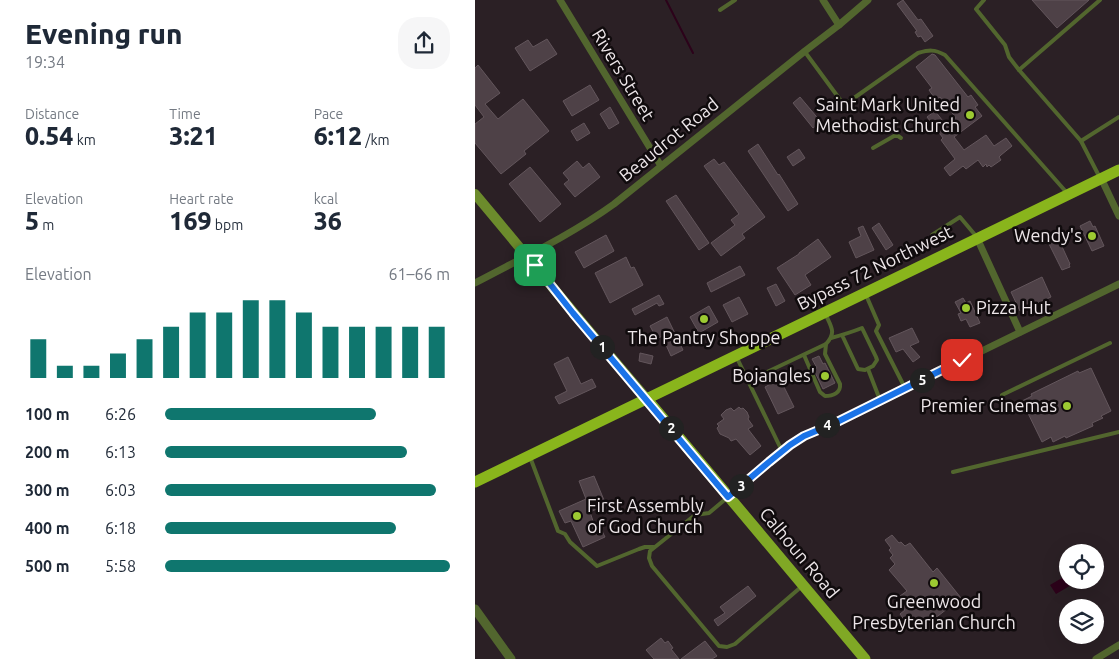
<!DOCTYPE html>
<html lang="en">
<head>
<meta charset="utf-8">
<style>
  body { margin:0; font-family:Ubuntu,sans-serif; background:#f6f6f7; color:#1f2937; height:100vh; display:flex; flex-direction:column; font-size:19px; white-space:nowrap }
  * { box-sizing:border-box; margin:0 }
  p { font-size:16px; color:#747a83 }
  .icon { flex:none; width:28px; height:28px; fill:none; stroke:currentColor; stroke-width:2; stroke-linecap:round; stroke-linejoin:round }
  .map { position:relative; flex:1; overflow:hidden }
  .drawer { display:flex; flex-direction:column; background:#fff; width:475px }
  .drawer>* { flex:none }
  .fabs { position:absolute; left:584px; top:544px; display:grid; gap:10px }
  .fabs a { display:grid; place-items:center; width:45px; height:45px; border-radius:50%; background:#fff; box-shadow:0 5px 20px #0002; font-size:25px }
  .pin { position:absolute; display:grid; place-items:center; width:42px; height:42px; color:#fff; margin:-21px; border-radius:10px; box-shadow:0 2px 8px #0006 }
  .km { position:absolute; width:25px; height:25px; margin:-12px; border-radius:50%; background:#222; color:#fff; font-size:14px; line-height:25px; text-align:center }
  .round { display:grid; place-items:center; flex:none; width:52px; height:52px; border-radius:20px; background:#f6f6f7 }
  .headline { display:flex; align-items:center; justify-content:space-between; height:85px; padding:0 25px }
  h1 { font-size:28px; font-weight:800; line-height:38px }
  .figures { display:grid; grid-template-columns:repeat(3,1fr); gap:8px; height:85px; padding:5px 25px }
  .figures div { display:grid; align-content:center }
  .figures b { font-size:25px; font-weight:800 }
  .figures small { font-size:14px; font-weight:400 }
  .figures p { font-size:14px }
  .chart { height:140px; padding:10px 25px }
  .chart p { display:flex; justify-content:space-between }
  .chart svg { width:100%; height:90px; margin-top:5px; stroke:#0f766e; stroke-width:6 }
  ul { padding:0 25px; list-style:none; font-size:16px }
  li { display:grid; grid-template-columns:80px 60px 1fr; align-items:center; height:38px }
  li i { height:12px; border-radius:6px; background:#0f766e }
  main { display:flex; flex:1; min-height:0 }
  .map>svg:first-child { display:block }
  .water { fill:#2c021a }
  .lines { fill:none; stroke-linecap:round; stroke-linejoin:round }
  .stream { stroke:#2c021a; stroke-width:2 }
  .building { fill:#4e4147; stroke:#63565c }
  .service { stroke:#52662e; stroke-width:4 }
  .minor { stroke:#52662e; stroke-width:7 }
  .tertiary { stroke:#52662e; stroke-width:9 }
  .secondary { stroke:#6c8b2c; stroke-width:10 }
  .primary { stroke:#80a825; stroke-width:11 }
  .trunk { stroke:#89b51c; stroke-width:11 }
  .route-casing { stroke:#fff; stroke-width:10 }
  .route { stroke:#1a73e8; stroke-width:6 }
  .poi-dot { fill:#9cca32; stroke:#100b0d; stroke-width:2 }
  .labels { text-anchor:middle; stroke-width:5; stroke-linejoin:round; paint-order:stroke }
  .street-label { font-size:18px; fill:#ede6e9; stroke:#100b0d }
  .poi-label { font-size:18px; fill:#ede6e9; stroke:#100b0d; text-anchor:end }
</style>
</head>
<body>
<main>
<section class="drawer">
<div class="headline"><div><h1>Evening run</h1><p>19:34</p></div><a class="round"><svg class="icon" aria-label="share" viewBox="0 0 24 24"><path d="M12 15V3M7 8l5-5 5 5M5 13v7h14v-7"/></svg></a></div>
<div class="figures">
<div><p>Distance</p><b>0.54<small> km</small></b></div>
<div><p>Time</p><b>3:21</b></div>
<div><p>Pace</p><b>6:12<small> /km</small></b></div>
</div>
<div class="figures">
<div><p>Elevation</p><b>5<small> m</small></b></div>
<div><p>Heart rate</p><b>169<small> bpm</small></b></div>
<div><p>kcal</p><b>36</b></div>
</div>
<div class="chart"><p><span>Elevation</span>61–66 m</p>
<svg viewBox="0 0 160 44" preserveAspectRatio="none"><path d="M5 44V25M15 44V38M25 44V38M35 44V32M45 44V25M55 44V19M65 44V12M75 44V12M85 44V6M95 44V6M105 44V12M115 44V19M125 44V19M135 44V19M145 44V19M155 44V19"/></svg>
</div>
<ul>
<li><b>100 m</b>6:26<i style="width:74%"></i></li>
<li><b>200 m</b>6:13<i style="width:85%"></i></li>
<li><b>300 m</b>6:03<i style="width:95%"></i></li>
<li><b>400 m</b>6:18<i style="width:81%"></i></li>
<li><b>500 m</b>5:58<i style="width:100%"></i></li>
</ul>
</section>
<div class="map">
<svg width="644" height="659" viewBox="0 0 644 659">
  <rect width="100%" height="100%" fill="#2b2025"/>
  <polygon class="water" points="592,575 592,580 595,580 598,584 581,594 575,585"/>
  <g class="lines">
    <polyline class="stream" points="191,0 218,53"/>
  </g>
  <g class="building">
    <polygon points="428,0 443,20 446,19 458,36 450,42 446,36 443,37 440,32 442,31 422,4"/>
    <polygon points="557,0 614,0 582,28"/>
    <polygon points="72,39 82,54 55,71 40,48 53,40 58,47"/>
    <polygon points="457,54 460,55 493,97 496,95 503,105 500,107 507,116 479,137 489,150 511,135 519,146 531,138 537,146 526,155 524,157 526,160 516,167 514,165 512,167 511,164 508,167 503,160 491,169 488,166 475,176 469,168 480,159 466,140 468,138 452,117 460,111 471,125 481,118 465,97 461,100 454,90 457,88 441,67"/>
    <polygon points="3,65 25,93 10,104 23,119 48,99 74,131 49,151 51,154 26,174 0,143 0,124 9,117 0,105 0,68"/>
    <polygon points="115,85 124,100 97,116 88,101"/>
    <polygon points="325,97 346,122 338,128 318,103"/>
    <polygon points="135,107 144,123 134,129 125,114"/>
    <polygon points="109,123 115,133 102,141 96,131"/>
    <polygon points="283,144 303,175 304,174 323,204 313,211 273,151"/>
    <polygon points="324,149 330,158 318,166 312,157"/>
    <polygon points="239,159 244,165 249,162 290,217 267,234 270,238 246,256 236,243 260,225 256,220 264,214 229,166"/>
    <polygon points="102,161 108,168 114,163 125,177 100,197 89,184 94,180 88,173"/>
    <polygon points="55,167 86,204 65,222 34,184"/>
    <polygon points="201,195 234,243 224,250 191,201"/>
    <polygon points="615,221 618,227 620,226 629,246 617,251 605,226"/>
    <polygon points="404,223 418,245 411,250 397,228"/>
    <polygon points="388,226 399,250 381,258 374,242 386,236 383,228"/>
    <polygon points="131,235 139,251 109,268 100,252"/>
    <polygon points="343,239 356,257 330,275 336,285 320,295 302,268 324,254 324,253"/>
    <polygon points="584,240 595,264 594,265 595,267 587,270 574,244"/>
    <polygon points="151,257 156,268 159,267 168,285 135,303 120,273"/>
    <polygon points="265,266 270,275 236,292 232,283"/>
    <polygon points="567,277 576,297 545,311 536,292"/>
    <polygon points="301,284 310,301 301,306 292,288"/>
    <polygon points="184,295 189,304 184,306 182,303 160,315 157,309"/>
    <polygon points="264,297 273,314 257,322 248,305"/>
    <polygon points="488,298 491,303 495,301 505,323 495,327 491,319 486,321 483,314 486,313 480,302"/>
    <polygon points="234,306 243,322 224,333 215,317"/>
    <polygon points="192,317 208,350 196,356 187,336 182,339 175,326"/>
    <polygon points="437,328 444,342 435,346 445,357 438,362 428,349 421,352 414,338"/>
    <polygon points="165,353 178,356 176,364 164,361"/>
    <polygon points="344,356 348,364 350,363 360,383 348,389 339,370 342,368 337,359"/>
    <polygon points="93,357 106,384 117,379 121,387 84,404 80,397 92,391 79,364"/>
    <polygon points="616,368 636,411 626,416 628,418 617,423 618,426 591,438 590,436 578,442 576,437 567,442 547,401 557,396 556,394 603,371 604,373"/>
    <polygon points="305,379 319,407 303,414 290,387"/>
    <polygon points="264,407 266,409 268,408 272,412 274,417 273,419 278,426 273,429 286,446 275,455 261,439 256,441 254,438 245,434 242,428 244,426 242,424 249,419 246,415 251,410 256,408 259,411"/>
    <polygon points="119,476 131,505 115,512 120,527 124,525 130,537 108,547 96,521 90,523 84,511 111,499 104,481"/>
    <polygon points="417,535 424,543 426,542 430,546 435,543 458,572 462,568 486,598 445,630 438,621 433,625 425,614 430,610 426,605 430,602 425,596 432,591 414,570 420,564 415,558 418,555 414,550 416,548 410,540"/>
    <polygon points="273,586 281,596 243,626 239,620 250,613 245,607"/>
    <polygon points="186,638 190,643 193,641 198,648 196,649 204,659 179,659 171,650"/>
    <polygon points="230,641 242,656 237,659 206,659"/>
  </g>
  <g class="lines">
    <g class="service">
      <polyline points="509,0 501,9 530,45 534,57 544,70 625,0"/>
      <polyline points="245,10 260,0"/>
      <path d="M330,52l39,53 74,-52c11,-3 16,-4 27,2l123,139"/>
      <polyline points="544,70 606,141 625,178"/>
      <polyline points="606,141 644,117"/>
      <polyline points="398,148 419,136 423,136 426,138"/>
      <polyline points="457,235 485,217 501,236"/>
      <polyline points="391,295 404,325 401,331 430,388"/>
      <path d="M356,338c11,-3 21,-6 31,-10l14,29 1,3 -4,6 -8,4 -7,-1 -16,-34"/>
      <path d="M329,355l16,37 5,4c8,0 16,-3 15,-12l-15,-30 1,-10"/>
      <polyline points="261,356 307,451"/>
      <polyline points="393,369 405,400"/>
      <path d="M273,381l78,-37c11,-12 5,-17 -1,-31"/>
      <polyline points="527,395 635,343"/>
      <polyline points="55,457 83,531 90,534 95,542 122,566 164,549 170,547 179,547"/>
      <polyline points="478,472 644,432"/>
      <polyline points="253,497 234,513 220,515 175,551 174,558 177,566 244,646 252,647 260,644 326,587"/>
    </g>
    <g class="minor">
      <polyline points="85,0 186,166"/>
      <polyline points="348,0 364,25"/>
      <polyline points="626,178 644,216"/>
      <polyline points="502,238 545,332"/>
      <path d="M0,283c47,-25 96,-48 139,-79l191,-153 34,-26 29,-25"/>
      <polyline points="253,497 294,462 329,436 380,413 644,284"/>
      <polyline points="621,659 644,645"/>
    </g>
    <polyline class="tertiary" points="0,609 36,659"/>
    <path class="secondary" d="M0,194c57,68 113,137 171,204"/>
    <polyline class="primary" points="171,398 390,659"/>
    <polyline class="trunk" points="0,482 644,170"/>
  </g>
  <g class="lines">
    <defs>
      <polyline id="route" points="60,265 98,313 253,497 294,462 315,445 329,436 360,423 487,360"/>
    </defs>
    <use href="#route" class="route-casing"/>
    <use href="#route" class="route"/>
  </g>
  <g class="poi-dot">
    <circle cx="495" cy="115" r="5"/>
    <circle cx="617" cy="236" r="5"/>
    <circle cx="491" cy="308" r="5"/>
    <circle cx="229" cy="319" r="5"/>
    <circle cx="350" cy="376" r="5"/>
    <circle cx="592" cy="406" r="5"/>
    <circle cx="102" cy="516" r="5"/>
    <circle cx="459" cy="583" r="5"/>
  </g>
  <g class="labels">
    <g class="street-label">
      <text transform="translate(148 75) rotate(59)" y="6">Rivers Street</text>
      <text transform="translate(194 140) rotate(-39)" y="6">Beaudrot Road</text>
      <text transform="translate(400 268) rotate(-26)" y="6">Bypass 72 Northwest</text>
      <text transform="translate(324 553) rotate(50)" y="6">Calhoun Road</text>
    </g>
    <g class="poi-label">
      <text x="485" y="111">Saint Mark United<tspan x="485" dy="21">Methodist Church</tspan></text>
      <text x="607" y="242">Wendy's</text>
      <text x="501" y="314" text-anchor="start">Pizza Hut</text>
      <text x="229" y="344" text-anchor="middle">The Pantry Shoppe</text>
      <text x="340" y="382">Bojangles'</text>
      <text x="582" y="412">Premier Cinemas</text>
      <text x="112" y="512" text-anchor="start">First Assembly<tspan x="112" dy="21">of God Church</tspan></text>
      <text x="459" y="608" text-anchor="middle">Greenwood<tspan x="459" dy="21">Presbyterian Church</tspan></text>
    </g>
  </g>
</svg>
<div class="fabs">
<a><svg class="icon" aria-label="locate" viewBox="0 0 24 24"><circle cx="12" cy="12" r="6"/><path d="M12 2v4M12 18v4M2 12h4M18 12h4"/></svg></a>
<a><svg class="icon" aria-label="layers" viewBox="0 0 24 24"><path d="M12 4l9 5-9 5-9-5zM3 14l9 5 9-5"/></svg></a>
</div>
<div class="pin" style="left:60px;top:265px;background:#1e9e55"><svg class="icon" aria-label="arrive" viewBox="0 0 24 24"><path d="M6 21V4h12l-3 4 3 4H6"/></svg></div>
<div class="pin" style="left:487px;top:360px;background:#d93025"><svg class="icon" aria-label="check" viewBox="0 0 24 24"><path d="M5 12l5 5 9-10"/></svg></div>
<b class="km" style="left:127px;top:347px">1</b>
<b class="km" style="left:196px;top:428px">2</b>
<b class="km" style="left:266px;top:486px">3</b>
<b class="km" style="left:352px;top:425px">4</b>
<b class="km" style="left:447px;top:380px">5</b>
</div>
</main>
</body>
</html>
